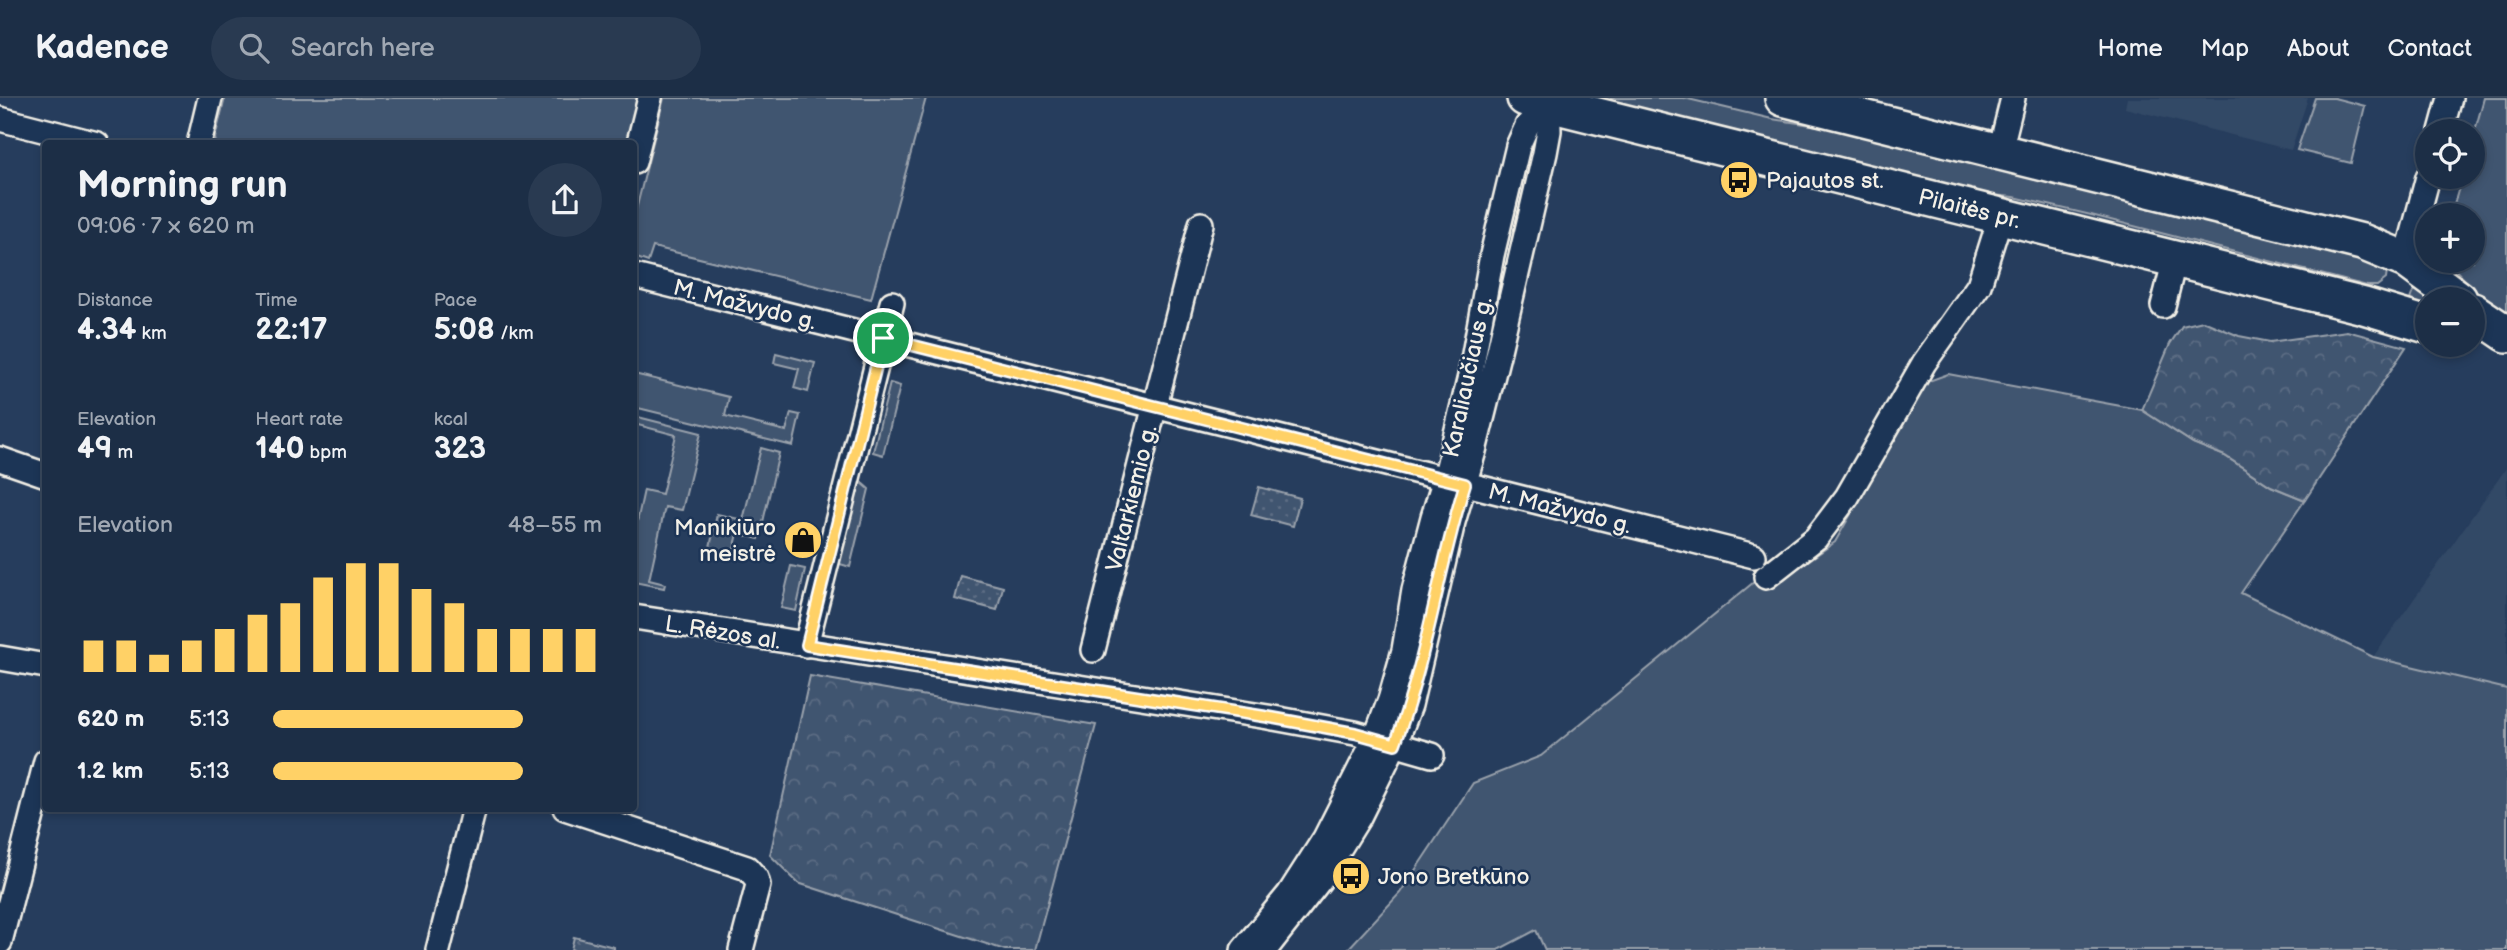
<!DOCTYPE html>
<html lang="en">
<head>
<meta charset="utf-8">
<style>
  body { margin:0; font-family:"Balsamiq Sans",sans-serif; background:#293a51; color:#f1f3f6; height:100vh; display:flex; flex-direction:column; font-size:26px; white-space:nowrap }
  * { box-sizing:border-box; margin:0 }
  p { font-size:23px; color:#a0a8b3 }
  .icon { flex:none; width:38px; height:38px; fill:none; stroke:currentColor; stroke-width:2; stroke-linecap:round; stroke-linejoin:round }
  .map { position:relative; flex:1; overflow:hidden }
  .panel { position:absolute; left:42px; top:42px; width:595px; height:672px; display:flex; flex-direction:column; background:#1c2e46; border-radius:7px; box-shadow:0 4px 10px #0003,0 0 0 2px #3a4a5f }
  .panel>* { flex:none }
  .controls { position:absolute; left:2415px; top:21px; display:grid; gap:14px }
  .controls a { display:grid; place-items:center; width:70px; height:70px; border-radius:50%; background:#1c2e46; box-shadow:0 4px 10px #0003,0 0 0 2px #3a4a5f; font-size:35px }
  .pin { position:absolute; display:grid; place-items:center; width:60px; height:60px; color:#fff; margin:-30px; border:4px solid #fff; border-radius:50%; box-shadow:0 2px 7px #0007 }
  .round { display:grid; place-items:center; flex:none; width:74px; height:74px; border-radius:37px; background:#293a51 }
  .overview { display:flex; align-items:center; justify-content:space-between; height:119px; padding:0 35px }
  h1 { font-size:38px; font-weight:700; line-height:52px }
  .stats { display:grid; grid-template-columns:repeat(3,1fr); gap:10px; height:119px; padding:7px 35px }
  .stats div { display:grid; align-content:center }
  .stats b { font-size:30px; font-weight:700 }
  .stats small { font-size:19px; font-weight:400 }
  .stats p { font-size:19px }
  .chart { height:196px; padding:14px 35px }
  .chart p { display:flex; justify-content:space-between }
  .chart svg { width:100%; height:126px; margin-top:7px; stroke:#ffd166; stroke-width:6 }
  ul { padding:0 35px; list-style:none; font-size:23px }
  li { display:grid; grid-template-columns:112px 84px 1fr; align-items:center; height:52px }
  li i { height:18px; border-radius:9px; background:#ffd166 }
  header { display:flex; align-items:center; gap:42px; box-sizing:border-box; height:98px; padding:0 35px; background:#1c2e46; border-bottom:2px solid #3a4a5f }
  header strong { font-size:33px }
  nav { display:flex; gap:38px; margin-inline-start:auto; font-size:24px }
  .search { width:490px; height:63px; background:#293a51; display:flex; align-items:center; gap:18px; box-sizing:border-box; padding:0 24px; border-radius:38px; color:#a0a8b3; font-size:26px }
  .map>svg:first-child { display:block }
  .built { fill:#334966 }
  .grass { fill:#40546f; stroke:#9aa2ac; stroke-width:2 }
  .forest { fill:url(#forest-crowns); stroke:#9aa2ac; stroke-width:2 }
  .park { fill:url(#park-dots); stroke:#9aa2ac; stroke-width:2 }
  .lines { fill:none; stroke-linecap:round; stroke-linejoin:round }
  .street-casing { stroke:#f4f1e8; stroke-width:28 }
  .primary-casing { stroke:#f4f1e8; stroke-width:40 }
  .street { stroke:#1d3557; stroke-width:23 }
  .primary { stroke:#1d3557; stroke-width:35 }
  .route-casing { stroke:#fff; stroke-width:14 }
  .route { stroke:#ffd166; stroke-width:9 }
  .labels { text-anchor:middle; stroke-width:5; stroke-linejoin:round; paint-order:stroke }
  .poi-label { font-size:23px; fill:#f4f1e8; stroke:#1d3557; text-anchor:start }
  .street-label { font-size:23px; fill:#f4f1e8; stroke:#1d3557 }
</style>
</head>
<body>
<header>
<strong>Kadence</strong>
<div class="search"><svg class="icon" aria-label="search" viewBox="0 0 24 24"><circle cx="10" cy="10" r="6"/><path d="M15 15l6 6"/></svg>Search here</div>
<nav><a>Home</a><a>Map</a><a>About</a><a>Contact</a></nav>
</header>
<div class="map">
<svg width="2507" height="852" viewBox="0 0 2507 852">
  <defs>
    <pattern id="forest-crowns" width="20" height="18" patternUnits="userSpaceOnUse" patternTransform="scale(1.75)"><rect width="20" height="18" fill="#40546f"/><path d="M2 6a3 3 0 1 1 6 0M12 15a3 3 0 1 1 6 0" fill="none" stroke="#5c6d84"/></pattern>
    <pattern id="park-dots" width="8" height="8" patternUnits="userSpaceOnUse" patternTransform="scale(1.75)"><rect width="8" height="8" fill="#40546f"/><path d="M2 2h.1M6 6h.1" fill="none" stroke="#5c6d84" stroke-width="1.8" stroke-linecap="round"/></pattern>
  </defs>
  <rect width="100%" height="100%" fill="#263d5d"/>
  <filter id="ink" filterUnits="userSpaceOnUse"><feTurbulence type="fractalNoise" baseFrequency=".0143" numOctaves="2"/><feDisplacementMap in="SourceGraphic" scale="14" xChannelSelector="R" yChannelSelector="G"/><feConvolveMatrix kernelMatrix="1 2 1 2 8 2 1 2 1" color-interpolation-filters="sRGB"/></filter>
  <g filter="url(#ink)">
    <g class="built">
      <polygon points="2127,0 2308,0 2291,52 2125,10"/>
      <polygon points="2507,369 2507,591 2373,559"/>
    </g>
    <g class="grass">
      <polygon points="225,0 639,0 628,45 216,46 215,40"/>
      <polygon points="664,0 926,0 871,201 653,149 648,164 634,159 634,120"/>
      <polygon points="1611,0 1684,0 1772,21 1871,36 2332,147 2387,173 2386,181 2377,188 2367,188 2091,117 2014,99 1980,96 1609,8"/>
      <polygon points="2315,0 2334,0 2365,8 2351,65 2297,52"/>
      <polygon points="2484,0 2507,0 2507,219 2488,206 2447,163 2473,163 2473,117 2451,117 2462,79 2473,79 2473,40"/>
      <path d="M2420,188l22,13h-15v13l-17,-7c-1,-8 4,-15 10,-19z"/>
      <polygon points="776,255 815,265 808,294 794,290 799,271 774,265"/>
      <polygon points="634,276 729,299 725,318 786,333 791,315 800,317 793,348 634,309"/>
      <polygon points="1948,276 2142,312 2193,345 2225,358 2271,388 2305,402 2241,495 2373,559 2507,591 2507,852 1545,852 1536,832 1498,852 1347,852 1400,795 1473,685 1541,658 1754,484 1766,492 1835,444 1926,284"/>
      <polygon points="890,285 900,288 883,357 873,354"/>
      <polygon points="634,318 701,335 682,412 665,409 649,482 665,486 664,490 634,484 634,438 644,392 662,396 676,337 634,326"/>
      <polygon points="761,350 779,355 759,441 738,436 732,459 709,454 717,416 743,422"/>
      <polygon points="861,384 869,391 850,469 837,465 857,385"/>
      <polygon points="791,468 805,471 796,513 781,510"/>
    </g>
    <g class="forest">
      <polygon points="2203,223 2239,238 2270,244 2347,233 2406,249 2305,402 2271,388 2225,358 2193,345 2142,312 2170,246 2182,228"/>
      <polygon points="810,578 1096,627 1035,852 1005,852 798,785 770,757"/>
    </g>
    <g class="park">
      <polygon points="1259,389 1300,400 1293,428 1251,417"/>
      <polygon points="961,478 1003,489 997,512 955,501"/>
      <polygon points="574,839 614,849 614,852 571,852"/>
    </g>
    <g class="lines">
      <defs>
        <g id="street">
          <polyline points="0,21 97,46"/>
          <polyline points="2441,33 2450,0"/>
          <polyline points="199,46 210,0"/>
          <polyline points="2000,53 2013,0"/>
          <polyline points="634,64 650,0"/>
          <polyline points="2406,162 2428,79"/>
          <polyline points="634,178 1754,458"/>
          <polyline points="2163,208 2175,161"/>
          <polyline points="0,361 46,377"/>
          <polyline points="1766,479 1816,440 1847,399 1924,265 1979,187 2001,117"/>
          <polyline points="634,519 1268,619 1355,635 1432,657"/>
          <polyline points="806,547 892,205"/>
          <polyline points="1093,552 1201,126"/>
          <polyline points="0,560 46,568"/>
          <polyline points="565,710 747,770 756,780 758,787 741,852"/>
          <polyline points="0,844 46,663"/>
          <polyline points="438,852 474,710"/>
          <polyline points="1243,852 1289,796 1325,740 1375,641 1390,602 1404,552 1414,492 1433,419 1445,381 1470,278 1492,157 1518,48 1527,28 1546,5"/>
          <polyline points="1265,852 1320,782 1359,719 1395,646 1410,607 1453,424 1474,353 1498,257 1545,55 1549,33 1548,0"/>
        </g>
        <g id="primary">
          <path id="s1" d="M1525,0l839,208 63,19"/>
          <polyline points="1783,0 2362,144 2406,162 2459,201"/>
          <polyline points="2473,213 2507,236"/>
        </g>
      </defs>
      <use href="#street" class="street-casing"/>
      <use href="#primary" class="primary-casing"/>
      <use href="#street" class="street"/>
      <use href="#primary" class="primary"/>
    </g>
  </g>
  <g class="lines" filter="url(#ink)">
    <defs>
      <path id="route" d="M883,240l582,146c-27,86 -38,176 -70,260l-40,-11 -87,-16 -461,-72z"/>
    </defs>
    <use href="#route" class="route-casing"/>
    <use href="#route" class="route"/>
  </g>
  <defs>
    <symbol id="bus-disc" viewBox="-11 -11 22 22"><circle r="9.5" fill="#ffd166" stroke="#1d3557"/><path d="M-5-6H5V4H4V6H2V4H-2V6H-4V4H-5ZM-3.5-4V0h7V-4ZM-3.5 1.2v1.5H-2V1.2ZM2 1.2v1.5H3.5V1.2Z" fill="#111"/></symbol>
    <symbol id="shop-disc" viewBox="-11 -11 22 22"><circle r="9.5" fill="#ffd166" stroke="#1d3557"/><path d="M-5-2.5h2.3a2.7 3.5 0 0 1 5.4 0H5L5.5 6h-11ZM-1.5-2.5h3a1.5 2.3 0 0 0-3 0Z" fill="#111"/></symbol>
  </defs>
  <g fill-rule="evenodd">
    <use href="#bus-disc" x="1717" y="60" width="44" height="44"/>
    <use href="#shop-disc" x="781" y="420" width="44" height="44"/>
    <use href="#bus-disc" x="1329" y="756" width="44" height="44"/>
  </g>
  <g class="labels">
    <g class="poi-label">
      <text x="1766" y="90">Pajautos st.</text>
      <text x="776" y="437" text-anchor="end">Manikiūro<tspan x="776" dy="26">meistrė</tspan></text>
      <text x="1378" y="786">Jono Bretkūno</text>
    </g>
    <g class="street-label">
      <text dy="8" stroke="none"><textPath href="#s1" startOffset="458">Pilaitės pr.</textPath></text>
      <text transform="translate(745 206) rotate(14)" y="8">M. Mažvydo g.</text>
      <text transform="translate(1467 279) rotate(-78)" y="8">Karaliaučiaus g.</text>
      <text transform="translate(1131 400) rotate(-76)" y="8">Valtarkiemio g.</text>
      <text transform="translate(1560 410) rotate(14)" y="8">M. Mažvydo g.</text>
      <text transform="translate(723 534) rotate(9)" y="8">L. Rėzos al.</text>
    </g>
  </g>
</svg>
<div class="controls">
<a><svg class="icon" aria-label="locate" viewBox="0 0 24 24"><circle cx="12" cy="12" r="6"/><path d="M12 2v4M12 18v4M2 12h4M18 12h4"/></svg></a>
<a>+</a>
<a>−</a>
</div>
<div class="pin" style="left:883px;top:240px;background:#1e9e55"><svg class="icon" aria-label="arrive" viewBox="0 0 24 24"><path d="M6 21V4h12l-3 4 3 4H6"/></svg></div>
<section class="panel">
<div class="overview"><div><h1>Morning run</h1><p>09:06 · 7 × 620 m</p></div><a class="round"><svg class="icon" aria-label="share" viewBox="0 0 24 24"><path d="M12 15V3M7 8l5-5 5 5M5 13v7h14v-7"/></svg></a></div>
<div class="stats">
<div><p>Distance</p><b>4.34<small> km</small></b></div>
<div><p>Time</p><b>22:17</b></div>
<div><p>Pace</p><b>5:08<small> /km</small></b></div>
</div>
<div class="stats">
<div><p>Elevation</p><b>49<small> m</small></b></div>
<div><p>Heart rate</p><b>140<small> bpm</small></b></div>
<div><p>kcal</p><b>323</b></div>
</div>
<div class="chart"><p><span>Elevation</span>48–55 m</p>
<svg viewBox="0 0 160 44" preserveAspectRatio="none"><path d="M5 44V33M15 44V33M25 44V38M35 44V33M45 44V29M55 44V24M65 44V20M75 44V11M85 44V6M95 44V6M105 44V15M115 44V20M125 44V29M135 44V29M145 44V29M155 44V29"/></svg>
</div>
<ul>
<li><b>620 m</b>5:13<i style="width:76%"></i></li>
<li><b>1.2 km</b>5:13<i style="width:76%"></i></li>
</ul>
</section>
</div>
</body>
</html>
